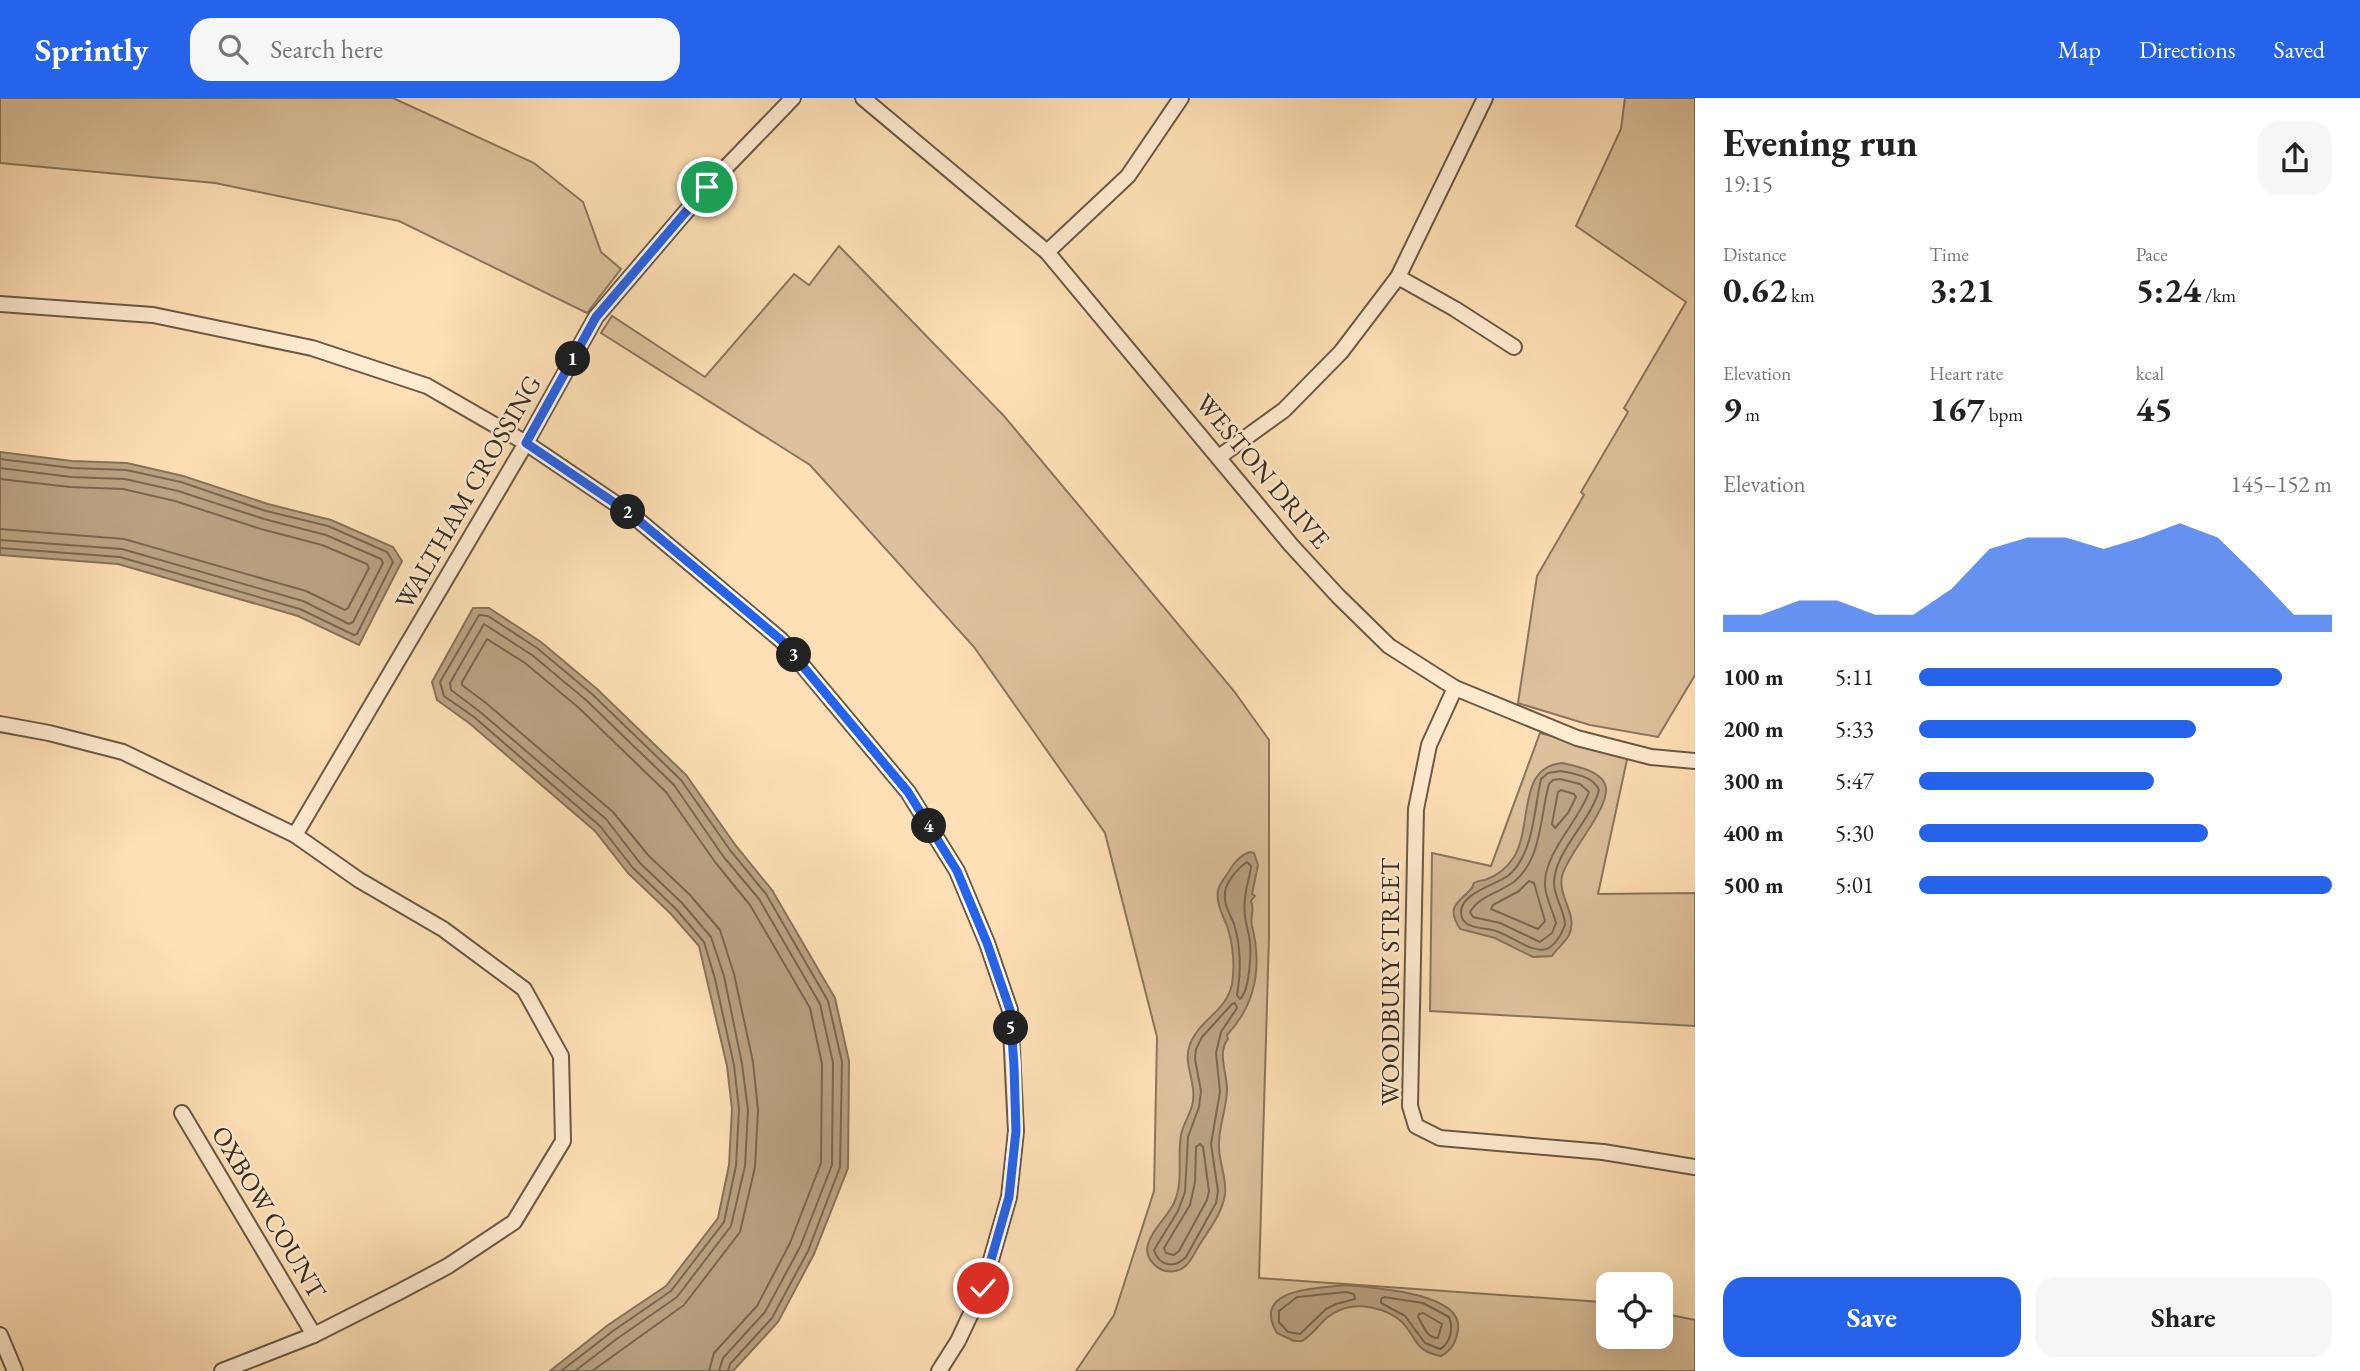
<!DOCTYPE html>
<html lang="en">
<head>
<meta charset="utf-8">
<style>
  body { margin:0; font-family:"EB Garamond",serif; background:#f6f6f6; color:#222; height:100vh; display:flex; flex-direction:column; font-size:26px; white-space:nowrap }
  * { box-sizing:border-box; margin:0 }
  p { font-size:23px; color:#767676 }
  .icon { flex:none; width:38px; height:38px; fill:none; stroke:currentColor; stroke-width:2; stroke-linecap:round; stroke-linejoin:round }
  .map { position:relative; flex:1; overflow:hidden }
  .side { display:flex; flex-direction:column; background:#fff; width:665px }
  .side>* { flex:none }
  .controls { position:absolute; left:1596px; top:1174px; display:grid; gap:14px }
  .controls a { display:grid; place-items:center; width:77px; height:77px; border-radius:14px; background:#fff; box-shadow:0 7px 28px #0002; font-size:35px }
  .pin { position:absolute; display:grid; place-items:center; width:60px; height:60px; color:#fff; margin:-30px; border:4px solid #fff; border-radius:50%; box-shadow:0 2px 7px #0007 }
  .km { position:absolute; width:35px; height:35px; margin:-18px; border-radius:50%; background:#222; color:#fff; font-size:19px; line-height:35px; text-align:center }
  .round { display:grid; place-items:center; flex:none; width:74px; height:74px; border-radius:21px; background:#f6f6f6 }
  .overview { display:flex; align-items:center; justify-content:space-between; height:119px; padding:0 28px }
  h1 { font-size:38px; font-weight:700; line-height:52px }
  .stats { display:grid; grid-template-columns:repeat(3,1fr); gap:10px; height:119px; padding:7px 28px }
  .stats div { display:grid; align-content:center }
  .stats b { font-size:35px; font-weight:700 }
  .stats small { font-size:19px; font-weight:400 }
  .stats p { font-size:19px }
  .chart { height:196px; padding:14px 28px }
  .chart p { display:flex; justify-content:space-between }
  .chart svg { width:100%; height:126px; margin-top:7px; fill:#2563eb; opacity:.7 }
  .button { display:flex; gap:14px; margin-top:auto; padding:14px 28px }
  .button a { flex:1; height:80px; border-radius:21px; background:#2563eb; color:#fff; font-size:28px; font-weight:700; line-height:80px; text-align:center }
  .button a+a { background:#f6f6f6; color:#222 }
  ul { padding:0 28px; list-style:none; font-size:23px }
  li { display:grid; grid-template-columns:112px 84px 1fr; align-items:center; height:52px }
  li i { height:18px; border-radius:9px; background:#2563eb }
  header { display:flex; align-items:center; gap:42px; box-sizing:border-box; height:98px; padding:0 35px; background:#2563eb; color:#fff }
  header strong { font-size:33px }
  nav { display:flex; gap:38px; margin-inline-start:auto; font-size:24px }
  .search { width:490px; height:63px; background:#f6f6f6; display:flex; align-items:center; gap:18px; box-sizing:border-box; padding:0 24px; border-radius:21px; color:#767676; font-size:26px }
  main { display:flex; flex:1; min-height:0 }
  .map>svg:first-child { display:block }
  .green { fill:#ddc19c; stroke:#8a765e; stroke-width:2 }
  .water { fill:#bba383; stroke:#87735b; stroke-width:2 }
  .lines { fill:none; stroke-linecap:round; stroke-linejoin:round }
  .shore { stroke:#7a6852; stroke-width:2 }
  .minor-casing { stroke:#6a5946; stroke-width:18 }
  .minor { stroke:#ffebd0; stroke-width:14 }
  .route-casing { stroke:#fff; stroke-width:14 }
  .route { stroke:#2563eb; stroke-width:9 }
  .labels { text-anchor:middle; stroke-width:5; stroke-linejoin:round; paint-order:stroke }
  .street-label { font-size:26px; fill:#382c20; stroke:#ffebd0 }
</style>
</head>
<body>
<header>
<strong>Sprintly</strong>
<div class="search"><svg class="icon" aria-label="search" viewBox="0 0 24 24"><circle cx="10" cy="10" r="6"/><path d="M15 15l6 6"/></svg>Search here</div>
<nav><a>Map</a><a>Directions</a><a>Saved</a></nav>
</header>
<main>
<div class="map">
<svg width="1695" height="1273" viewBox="0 0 1695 1273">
  <rect width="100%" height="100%" fill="#ffe0b6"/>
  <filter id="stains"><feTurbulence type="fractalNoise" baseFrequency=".00286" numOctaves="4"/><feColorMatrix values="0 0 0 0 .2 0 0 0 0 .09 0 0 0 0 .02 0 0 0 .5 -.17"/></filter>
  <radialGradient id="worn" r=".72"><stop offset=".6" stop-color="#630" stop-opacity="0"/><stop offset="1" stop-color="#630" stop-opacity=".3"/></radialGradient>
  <g class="green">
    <polygon points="0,0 393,0 534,65 583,104 601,154 621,171 587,215 399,123 215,85 0,65"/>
    <polygon points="1625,0 1695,0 1695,577 1658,639 1590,627 1518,605 1537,478 1584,397 1581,394 1628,314 1624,310 1686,204 1576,128 1621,31"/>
    <polygon points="839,148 1004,318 1234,593 1269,642 1269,838 1259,1180 1602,1204 1608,1205 1608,1239 1661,1239 1661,1215 1695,1222 1695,1273 1076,1273 1114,1217 1154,1093 1157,939 1105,735 974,549 810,367 601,235 612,218 705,279 794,176 809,187"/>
    <polygon points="1540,635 1628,657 1598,796 1695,795 1695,928 1430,913 1432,755 1491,768"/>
  </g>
  <g class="water">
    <polygon points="0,354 72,363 127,365 183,378 268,406 331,422 393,449 402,463 359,547 298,518 118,466 0,457"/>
    <polygon points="473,510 489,510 541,544 597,591 686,677 736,748 772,792 835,900 849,963 848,1070 814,1156 778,1224 733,1273 550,1273 608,1227 666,1188 718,1120 729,1067 732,1011 727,968 699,848 671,816 628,775 595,733 469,625 437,602 432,584"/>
    <path d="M1562,665c13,3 42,8 44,25 2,22 -35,62 -43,85 -8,22 16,40 6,62 -5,9 -12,13 -17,21l-19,1 -38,-19 -35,-9c-15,-24 -1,-26 12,-41 1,-2 1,-4 2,-5 1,-1 9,-3 11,-3 12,-4 22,-12 29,-23 19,-32 3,-90 48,-94z"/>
    <path d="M1250,754l4,1 4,12 -6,29 3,2 -4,5c4,8 -1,15 1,25 10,40 4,78 -25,109l1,4c-11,13 -1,35 -1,50 0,20 -9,38 -8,58 0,15 8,32 6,47 -3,21 -17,36 -28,55 -7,13 -13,25 -31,22 -10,-2 -19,-12 -19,-22 2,-17 20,-31 27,-46 10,-22 3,-45 7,-68 2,-10 8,-19 11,-29 6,-22 -10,-42 -2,-62 9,-24 37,-33 42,-60 3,-18 1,-41 -5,-58 -4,-11 -11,-22 -9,-35 1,-7 6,-12 10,-18 6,-10 11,-17 22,-21z"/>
    <path d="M1346,1187c26,3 118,7 112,45 -2,12 -6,20 -17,26 -27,-5 -23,-17 -39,-34 -15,-14 -43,-20 -62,-12 -17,6 -24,23 -38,31h-8l-17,-8c-27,-46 43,-44 69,-48z"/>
  </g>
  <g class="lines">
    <g class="shore">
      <polyline points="0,361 72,370 126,372 181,384 266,413 328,428 387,454 393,464 357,536 354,537 300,511 120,459 0,450"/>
      <polyline points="0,370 71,379 125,381 178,393 264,421 326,437 381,461 383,465 353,524 349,526 303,503 122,451 0,442"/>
      <polyline points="0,381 70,389 123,391 175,403 261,431 322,447 367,466 369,470 348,510 345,512 306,493 124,441 0,431"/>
      <path d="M1561,673c14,3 32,5 38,19 -8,31 -45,62 -45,93 0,15 11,28 11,42 -18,46 -40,16 -69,6 -12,-4 -34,-1 -35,-18 -1,-20 35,-28 48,-38 25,-22 25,-66 32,-96l7,-6z"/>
      <path d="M1560,681l20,5 9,8c-10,29 -46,62 -44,94 1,13 8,25 11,37l-4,10 -12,9 -40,-19 -27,-6 -3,-5c10,-17 30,-19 45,-31 27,-23 25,-65 34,-97l4,-4z"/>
      <polygon points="1561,692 1574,696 1576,699 1568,715 1555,730 1552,726 1558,694"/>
      <path d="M1247,764l4,4c-1,11 -5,21 -6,32 -2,14 1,25 4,37 3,14 1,55 -9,64l-3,-4c4,-23 4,-48 -3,-71 -4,-10 -11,-20 -9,-32 1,-10 14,-25 22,-30z"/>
      <polygon points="1529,783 1534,785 1545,823 1538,831 1491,811 1493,807 1519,793"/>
      <path d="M1235,905l2,5 -16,24 -5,21 4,39 -9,52 7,47 -2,12 -30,54c-12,12 -27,9 -32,-7l24,-39 7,-19 3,-55 11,-30 2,-16 -6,-32 1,-10 6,-12 30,-33z"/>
      <polygon points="1200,1046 1203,1049 1209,1093 1207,1102 1179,1153 1174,1157 1166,1155 1164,1150 1190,1107 1195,1084 1196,1049"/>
      <polygon points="1346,1194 1354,1196 1355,1201 1336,1206 1326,1211 1300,1236 1288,1234 1279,1224 1279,1213 1297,1199"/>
      <path d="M1384,1199l39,6 26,14c5,11 1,27 -9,32l-15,-6 -20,-27 -24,-13v-4z"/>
      <path d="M1423,1215l19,11 -4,14c-12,0 -14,-12 -20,-21l1,-3z"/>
      <polyline points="561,1273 613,1233 671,1193 724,1124 736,1068 739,1011 734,967 715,881 704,844 676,811 633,770 600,728 474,619 444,598 440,584 479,517 488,518 537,550 592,596 681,682 730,752 766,796 828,903 842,964 840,1069 808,1153 772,1220 730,1266 728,1273"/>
      <polyline points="575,1273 618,1240 677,1199 731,1128 745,1068 748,1012 742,966 724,878 711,839 682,805 640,765 606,721 479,613 451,592 450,585 484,526 532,557 586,602 674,687 723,758 759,801 820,906 833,965 832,1067 800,1149 765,1214 723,1260 719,1273"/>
      <polyline points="592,1273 684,1207 740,1134 755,1069 758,1012 753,964 734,876 720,832 690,797 648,757 613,714 486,605 462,587 462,584 487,541 525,565 579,610 666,694 715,764 750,807 810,910 822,966 821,1065 790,1145 757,1208 714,1255 709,1273"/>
    </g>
    <defs>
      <g id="minor">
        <polyline points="863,0 1047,154 1291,447 1338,498 1389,548 1455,590 1577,640 1651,659 1695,663"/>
        <polyline points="1047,154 1128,78 1181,0"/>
        <polyline points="1398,179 1455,211 1514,249"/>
        <polyline points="0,206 153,217 312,250 427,288 526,345 631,416 781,542 908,694 957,773 987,845 1010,912 1016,1033 1009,1099 983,1190 958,1243 939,1273"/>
        <polyline points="1219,359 1284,312 1341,254 1398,179 1485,0"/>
        <polyline points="1455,590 1429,647 1416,711 1410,1008 1416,1028 1440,1040 1603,1054 1695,1069"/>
        <polyline points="0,626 49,635 123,654 295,737 359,782 443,831 524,891 561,958 563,1043 514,1124 448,1168 399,1194 314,1237 222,1273"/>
        <polyline points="295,737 526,345 596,219 707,89 793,0"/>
        <polyline points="182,1015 314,1237"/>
        <polyline points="0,1237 15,1273"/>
      </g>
    </defs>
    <use href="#minor" class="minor-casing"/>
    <use href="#minor" class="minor"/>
  </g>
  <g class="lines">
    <defs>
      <polyline id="route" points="707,89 596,219 526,345 631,416 781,542 908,694 957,773 987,845 1010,912 1014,968 1016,1033 1009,1099 983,1190"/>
    </defs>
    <use href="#route" class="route-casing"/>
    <use href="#route" class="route"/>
  </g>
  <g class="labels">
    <g class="street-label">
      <text transform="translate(1263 373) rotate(50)" y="9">WESTON DRIVE</text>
      <text transform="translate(468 394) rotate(-60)" y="9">WALTHAM CROSSING</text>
      <text transform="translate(1390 884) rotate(-90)" y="9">WOODBURY STREET</text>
      <text transform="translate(269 1114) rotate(59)" y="9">OXBOW COUNT</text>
    </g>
  </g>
  <rect width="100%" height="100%" filter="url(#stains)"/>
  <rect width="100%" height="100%" fill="url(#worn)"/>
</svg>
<div class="controls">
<a><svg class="icon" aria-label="locate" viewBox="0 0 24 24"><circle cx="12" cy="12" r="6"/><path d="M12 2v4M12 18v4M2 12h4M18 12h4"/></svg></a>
</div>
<div class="pin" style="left:707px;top:89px;background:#1e9e55"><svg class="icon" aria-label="arrive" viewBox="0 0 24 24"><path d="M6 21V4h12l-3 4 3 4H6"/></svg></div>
<div class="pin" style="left:983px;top:1190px;background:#d93025"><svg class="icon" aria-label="check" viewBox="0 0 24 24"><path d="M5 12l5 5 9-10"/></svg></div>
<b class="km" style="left:573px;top:261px">1</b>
<b class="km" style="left:628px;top:414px">2</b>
<b class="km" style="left:794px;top:557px">3</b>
<b class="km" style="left:929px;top:728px">4</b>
<b class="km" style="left:1011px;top:930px">5</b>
</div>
<section class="side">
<div class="overview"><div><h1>Evening run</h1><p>19:15</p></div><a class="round"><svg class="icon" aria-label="share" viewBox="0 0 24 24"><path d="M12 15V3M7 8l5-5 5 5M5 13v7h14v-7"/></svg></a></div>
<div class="stats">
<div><p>Distance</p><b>0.62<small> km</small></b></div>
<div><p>Time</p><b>3:21</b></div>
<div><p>Pace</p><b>5:24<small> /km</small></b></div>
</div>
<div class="stats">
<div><p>Elevation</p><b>9<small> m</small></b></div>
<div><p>Heart rate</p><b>167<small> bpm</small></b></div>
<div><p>kcal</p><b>45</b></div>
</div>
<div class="chart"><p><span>Elevation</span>145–152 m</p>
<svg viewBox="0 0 160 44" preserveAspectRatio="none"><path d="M0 44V38L10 38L20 33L30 33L40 38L50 38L60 29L70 15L80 11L90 11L100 15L110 11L120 6L130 11L140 24L150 38L160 38V44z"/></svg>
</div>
<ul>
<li><b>100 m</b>5:11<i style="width:88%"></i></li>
<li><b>200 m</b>5:33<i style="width:67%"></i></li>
<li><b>300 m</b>5:47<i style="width:57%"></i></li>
<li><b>400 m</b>5:30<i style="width:70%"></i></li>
<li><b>500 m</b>5:01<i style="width:100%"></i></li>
</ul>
<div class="button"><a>Save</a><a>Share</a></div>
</section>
</main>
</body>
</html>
